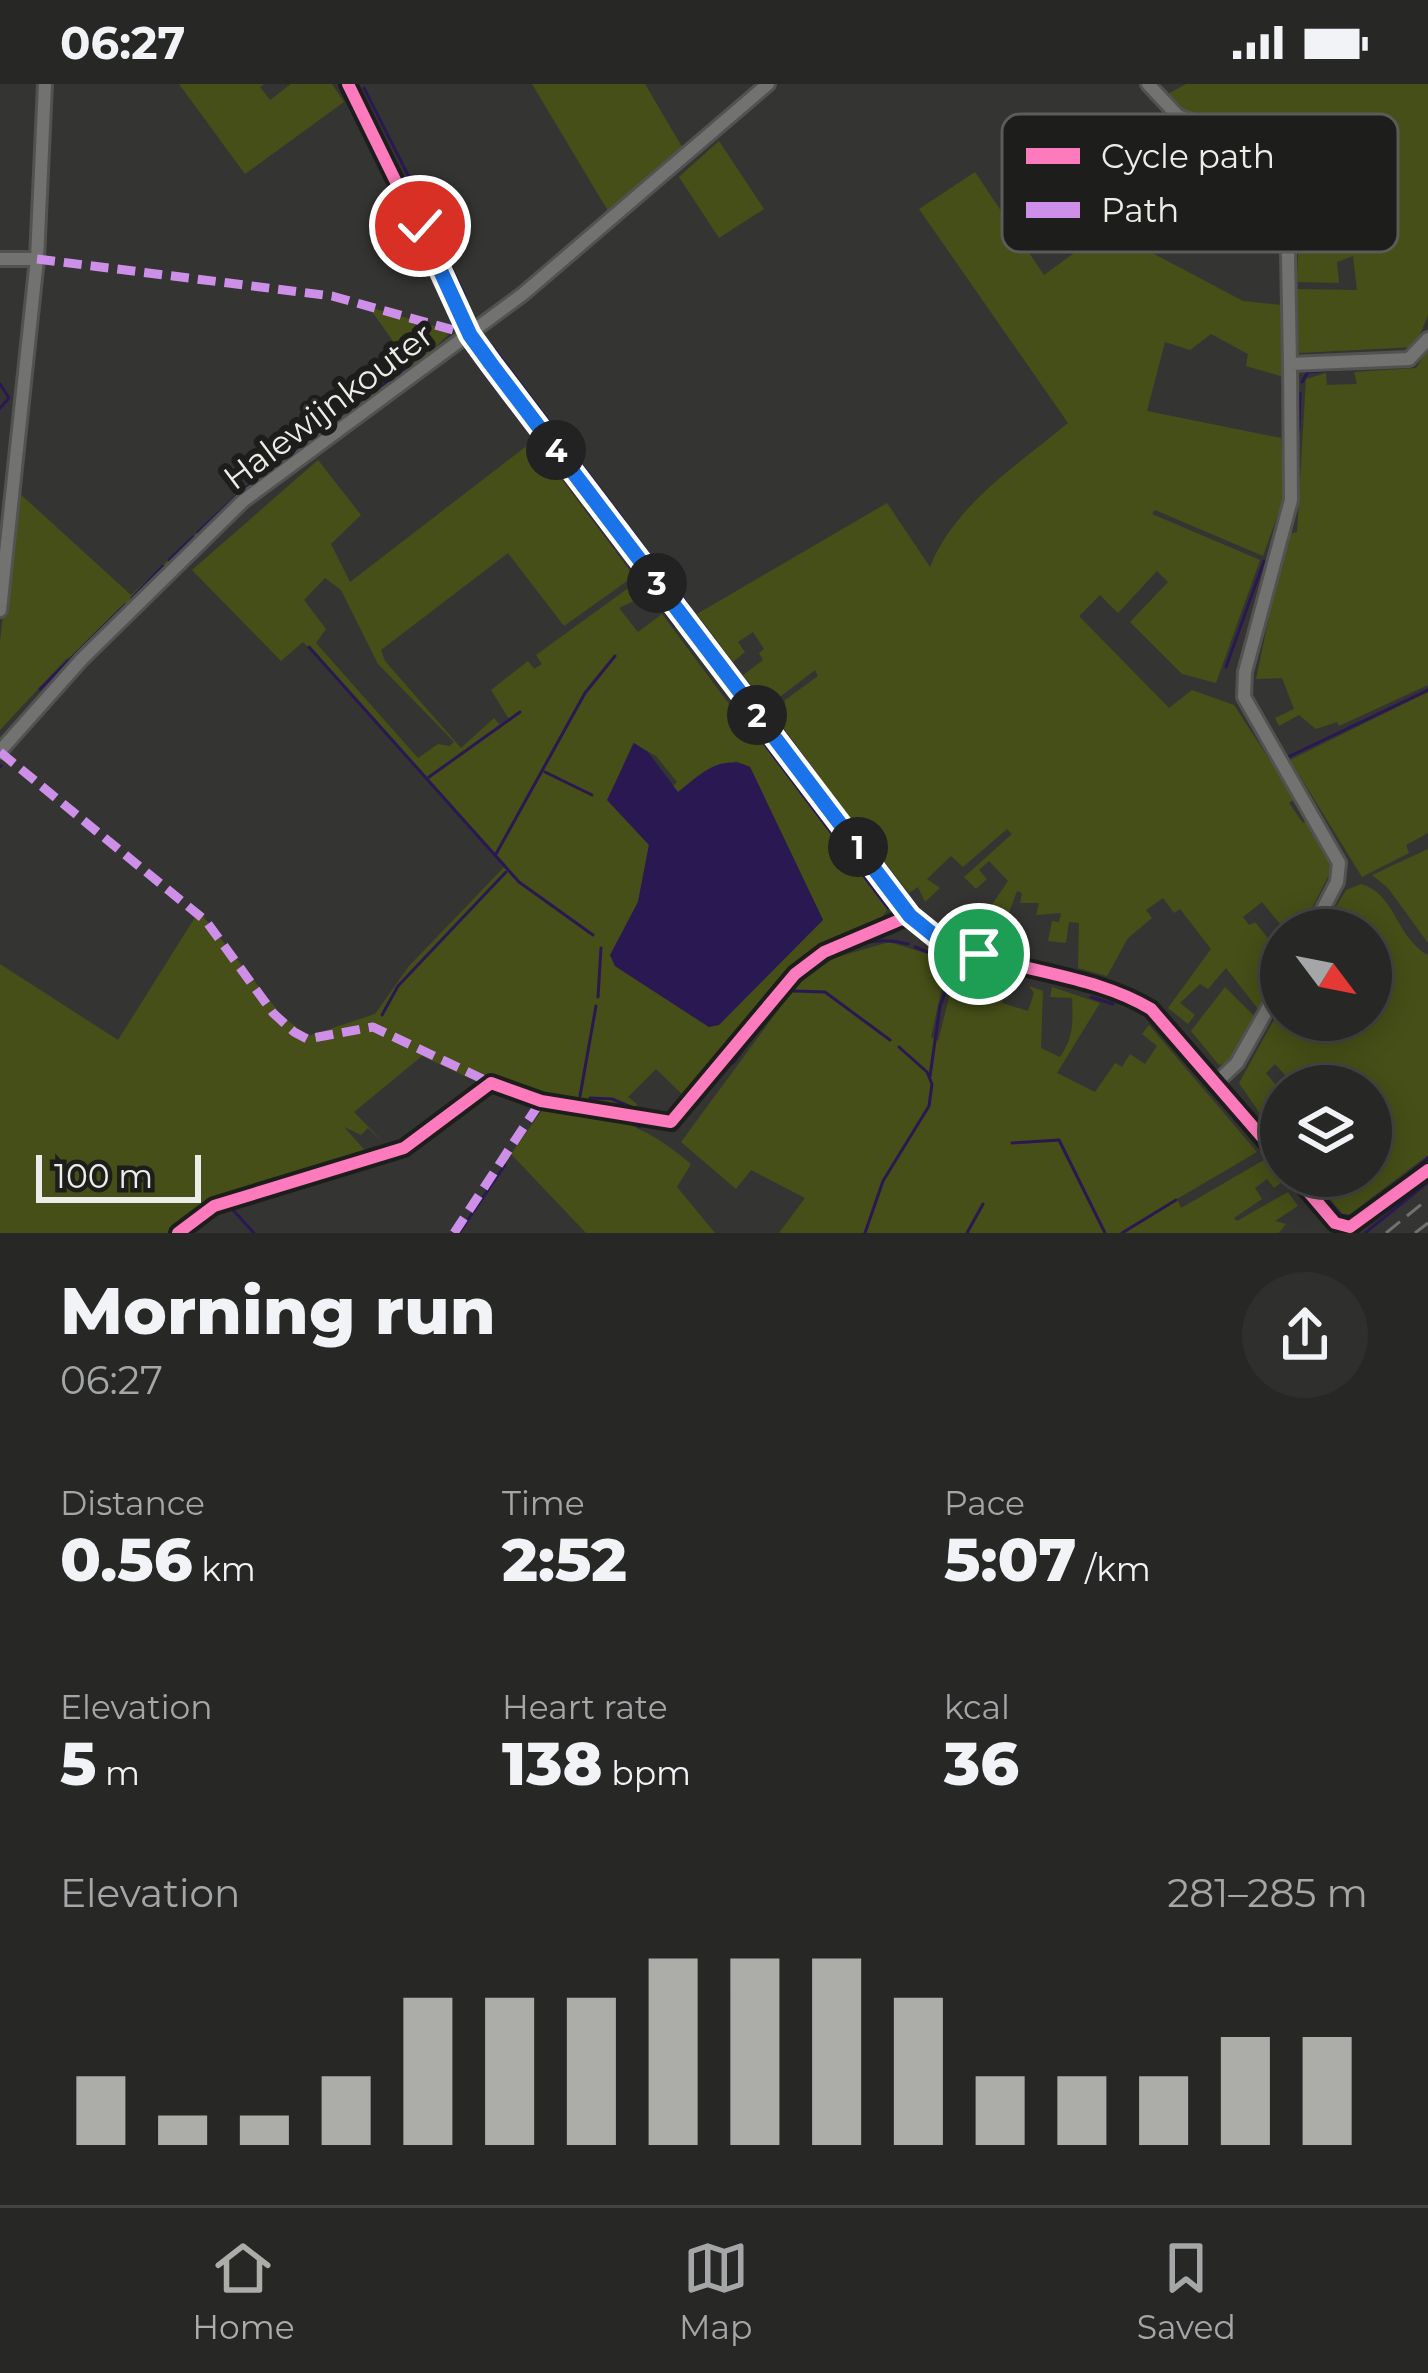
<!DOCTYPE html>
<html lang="en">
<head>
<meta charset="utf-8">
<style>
  body { margin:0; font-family:Montserrat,sans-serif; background:#2f302e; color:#f1f3f6; height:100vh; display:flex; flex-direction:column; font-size:45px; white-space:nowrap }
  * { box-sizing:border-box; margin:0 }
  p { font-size:39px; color:#a4a6a7 }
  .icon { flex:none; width:66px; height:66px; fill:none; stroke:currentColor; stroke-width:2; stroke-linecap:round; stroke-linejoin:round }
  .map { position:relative; height:1149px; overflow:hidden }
  .panel { display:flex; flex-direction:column; background:#272826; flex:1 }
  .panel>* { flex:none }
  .needle { width:78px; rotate:122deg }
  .controls { position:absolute; left:1260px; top:825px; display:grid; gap:24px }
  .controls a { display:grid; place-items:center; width:132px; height:132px; border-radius:50%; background:#272826; box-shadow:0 6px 30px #0003,0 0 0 3px #434443; font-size:60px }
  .scale { position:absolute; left:36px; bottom:30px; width:165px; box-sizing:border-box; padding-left:12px; border:6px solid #ecece9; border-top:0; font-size:33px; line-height:42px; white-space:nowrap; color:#ecece9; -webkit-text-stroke:9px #1d1d1b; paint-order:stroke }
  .pin { position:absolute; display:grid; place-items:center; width:102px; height:102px; color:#fff; margin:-51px; border:6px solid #fff; border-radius:50%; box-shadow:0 3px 12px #0007 }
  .km { position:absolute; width:60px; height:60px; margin:-30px; border-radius:50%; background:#222; color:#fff; font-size:33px; line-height:60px; text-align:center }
  .round { display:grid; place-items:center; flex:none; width:126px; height:126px; border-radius:63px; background:#2f302e }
  .overview { display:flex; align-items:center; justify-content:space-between; height:204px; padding:0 60px }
  h1 { font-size:66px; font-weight:800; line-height:90px }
  .stats { display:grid; grid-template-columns:repeat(3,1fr); gap:18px; height:204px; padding:12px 60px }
  .stats div { display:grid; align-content:center }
  .stats b { font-size:60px; font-weight:800 }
  .stats small { font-size:33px; font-weight:400 }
  .stats p { font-size:33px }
  .chart { height:336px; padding:24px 60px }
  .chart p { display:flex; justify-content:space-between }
  .chart svg { width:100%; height:216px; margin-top:12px; stroke:#acaca9; stroke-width:6 }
  .status { display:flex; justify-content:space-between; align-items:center; height:84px; padding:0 60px; background:#272826; direction:ltr }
  .status svg { height:33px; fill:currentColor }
  .tab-bar { display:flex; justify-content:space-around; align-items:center; height:168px; border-top:3px solid #434443; background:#272826; font-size:33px; color:#a4a6a7 }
  .tab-bar a { display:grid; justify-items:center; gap:6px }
  .tab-bar .selected { color:#acaca9 }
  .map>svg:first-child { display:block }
  .green { fill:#464f17; fill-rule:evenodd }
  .water { fill:#2a1852 }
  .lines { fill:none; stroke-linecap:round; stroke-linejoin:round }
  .stream { stroke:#2a1852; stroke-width:3 }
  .minor-casing { stroke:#525251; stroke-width:18 }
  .minor { stroke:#727271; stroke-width:12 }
  .rail { stroke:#717270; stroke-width:3; stroke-dasharray:18 9; stroke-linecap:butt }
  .quiet { stroke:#ce8fe9; stroke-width:9; stroke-dasharray:18 9; stroke-linecap:butt }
  .cycleway-casing { stroke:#1d1d1b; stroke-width:20 }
  .cycleway { stroke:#fd7abc; stroke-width:12 }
  .route-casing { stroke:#fff; stroke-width:24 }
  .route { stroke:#1a73e8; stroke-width:15 }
  .labels { text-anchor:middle; stroke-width:12; stroke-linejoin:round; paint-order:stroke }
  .street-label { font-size:33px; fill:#ecece9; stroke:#1d1d1b }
  .key { fill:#1d1d1b; stroke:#5b5b59; stroke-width:3 }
  .key-label { font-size:33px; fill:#ecece9 }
</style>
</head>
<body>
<div class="status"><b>06:27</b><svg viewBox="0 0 49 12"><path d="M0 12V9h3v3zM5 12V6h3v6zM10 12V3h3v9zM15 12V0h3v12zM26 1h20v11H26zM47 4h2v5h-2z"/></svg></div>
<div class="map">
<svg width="1428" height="1149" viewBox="0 0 1428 1149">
  <rect width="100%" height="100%" fill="#343533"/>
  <g class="green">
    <polygon points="179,0 264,0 260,3 270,16 291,0 332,0 344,18 245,90"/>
    <polygon points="532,0 645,0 682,63 608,127"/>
    <path d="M1186,0h242v231l-13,32 -116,6 -5,-64 63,1 -4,-34 -16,6 2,21 -42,-1 3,-77 -15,-53 9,-17 22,-12 -20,4 -21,17c-43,-11 -78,-17 -109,-49z"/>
    <polygon points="719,57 764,125 719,154 679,93"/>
    <path d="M975,88l69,103 63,-46 136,72 38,4 3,72 -38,-11 2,-12 -37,-20 -21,16 -25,-8 -18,69 134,27 4,57 -22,61 -108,-46 -3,4 108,46 -44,123 -34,-9 -52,-52 38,-40 -11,-11 -39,42 -18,-18 -21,21 90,92 23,-18 42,15 61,94 -6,4 14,20 4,-2 26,46 -32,63h-16l-23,-28 -19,15 6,8 6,-3 16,20 10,-7v33l-23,41 -32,-41 -18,21 -8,-5 -20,19 15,12 -7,9 -20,-16 43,-59 -31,-40 -6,4 -11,-15 -17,12 6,8 -24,20 -21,38 -29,-8 1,-45 -10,-1 -3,21 -18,-2 4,-20 7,1 2,-9 -25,2 3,-12h-19l2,-10 -5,-2 -11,30 -18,-4 -4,13 9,3 -3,10 -20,-6 38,-56 -19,-20 -10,9 8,9 -11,10 -12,-12 48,-43 -5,-5 -44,38 -12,-11 -24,23 13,9 -15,14 -7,-15 -9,6 -129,-163 5,-30 33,-24 -3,-6 -47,36 -25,-31 20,-15 -4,-7 5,-4 -11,-17 -15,10 7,10 -12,10 -36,-48 190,-111 43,64c25,-63 88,-102 138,-144l-149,-214z"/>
    <polygon points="369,223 452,247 413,285 257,399 72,578 67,574 0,646 0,557 17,407 131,511 280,371 409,280"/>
    <polygon points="1428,265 1428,601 1339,642 1337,638 1316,645 1299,631 1279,642 1275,634 1294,625 1282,594 1256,595 1275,503 1271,503 1289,450 1297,448 1306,295 1326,289 1327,301 1357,300 1354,288 1416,284"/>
    <path d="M533,357l101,135 -70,50 -56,-73 -127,97 4,11 76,87 33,-30 5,6 10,-5 -18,-29 37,-29 6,8 8,-5 -6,-9 102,-74 11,13 -30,14 19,24 24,-18 79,106 -5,10 12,-10 142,185 -10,16 -49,21 -48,38 -96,119 -31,-30 -28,28 9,7 -2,7 -93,-15 -55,-20 -5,8 -60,-28 -68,56 31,32 -17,-16 -7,7 -17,-8 26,29 -157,45 -45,32h-168v-269l118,76 81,-129 83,105 26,20 67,-22 34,-48 97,-101 -203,-223 -22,19 -89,-91 126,-110 43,55 -30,29 19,38zM325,494l16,12 37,74 76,78 -4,4 -12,-2 -20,14 -102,-115 10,-14 -22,-29zM633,659l23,13 21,26 -4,4 5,7 58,-32 14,6 73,153 -114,107 -94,-61 -4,-11 27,-53 11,-58 -41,-44z"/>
    <polygon points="1428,608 1428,749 1406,761 1409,769 1362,793 1290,676"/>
    <polygon points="1428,765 1428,859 1388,804 1372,791"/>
    <path d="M1361,800c34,9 36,55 67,71v200l-82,62 -38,-41h63v-90h-76l-20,-22 -9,9 15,18v53l-42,-61 42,-76v13h90v-90h-49l24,-40z"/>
    <path d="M889,858l59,18 -17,77 7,4 18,-71 11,2 -5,20 26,7 6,-18 -5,-7 28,8 -9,3 -6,18 26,8 6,-18 -5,-7 14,5 -2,57 19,9c14,-20 13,-36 12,-59l-22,-1 2,-10 48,16 -43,70 38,19 20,-29 7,4 8,-13 15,10 12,-18 -15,-12 7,-9 108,127 -80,47 4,9 83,-48 18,22 -8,6 -7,-9 -12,9 7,11 -28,19 3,3 51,-29 10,14 -23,15 11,3 -7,9h-500l26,-35 -54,-28 -15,19 -55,-47 98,-133 -8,-6 63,-45z"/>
    <polygon points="1225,903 1254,932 1228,979 1219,981 1191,947"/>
    <path d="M546,1021c61,8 97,18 145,59l-14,23 38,46h-129l-75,-79z"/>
  </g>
  <path class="water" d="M634,659l14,9 30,40c23,-18 42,-39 72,-25l73,153 -104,105 -10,2 -94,-61 -5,-11 28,-53 11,-57 -42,-45z"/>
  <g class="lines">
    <g class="stream">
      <polyline points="364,4 421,117"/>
      <polyline points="424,125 465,212"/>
      <polyline points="495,266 609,417"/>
      <polyline points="478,281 582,417"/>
      <polyline points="1302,298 1308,288 1354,284"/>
      <polyline points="0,300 9,314 0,324"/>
      <polyline points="329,339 409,282"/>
      <polyline points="1299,346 1300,309"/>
      <polyline points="246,404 323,344"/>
      <polyline points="586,424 626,475"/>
      <polyline points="615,424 625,438"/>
      <polyline points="630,445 662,487"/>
      <polyline points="198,448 241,408"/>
      <polyline points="169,476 193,453"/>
      <polyline points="630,482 636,490"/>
      <polyline points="667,494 688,521"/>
      <polyline points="641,496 652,510"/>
      <polyline points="132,514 163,482"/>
      <polyline points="660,520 675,542"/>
      <polyline points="309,563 519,798 593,851"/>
      <polyline points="1226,583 1264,477"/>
      <polyline points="40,605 125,521"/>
      <polyline points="771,630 839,722"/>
      <polyline points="754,646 888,824"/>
      <polyline points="1288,673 1428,606"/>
      <polyline points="0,683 1,682"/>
      <polyline points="545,688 592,711"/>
      <polyline points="429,693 520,628"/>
      <polyline points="845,730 918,827"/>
      <polyline points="496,770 585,609 615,572"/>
      <polyline points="915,863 956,879 940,922 930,992"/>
      <polyline points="960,876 1007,889"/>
      <polyline points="794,907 825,908 890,956"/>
      <polyline points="598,913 601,864"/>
      <polyline points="1091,913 1113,920"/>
      <polyline points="382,931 398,902 506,788"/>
      <polyline points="1270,937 1281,918"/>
      <path d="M733,954c38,-51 73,-93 136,-111"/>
      <path d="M733,979c41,-54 95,-140 175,-119"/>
      <polyline points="580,1012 596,922"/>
      <polyline points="590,1014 612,1015 631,1023"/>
      <polyline points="628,1035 640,1043"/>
      <polyline points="1276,1051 1281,1057"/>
      <polyline points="1012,1059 1059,1056 1105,1149"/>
      <polyline points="1309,1092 1340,1131 1354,1133"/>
      <polyline points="1376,1117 1428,1074"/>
      <polyline points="232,1125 254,1149"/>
      <polyline points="459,1149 505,1081"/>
      <polyline points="865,1149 883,1097 929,1022 932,1000 927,988 899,963"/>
      <polyline points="967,1149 983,1120"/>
      <polyline points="1122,1149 1176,1116"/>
      <polyline points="1365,1149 1428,1098"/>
    </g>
    <defs>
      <g id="minor">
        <path d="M348,0l123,251 438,581c66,59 168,48 242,93l130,150"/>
        <polyline points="1148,0 1178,32 1265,65 1278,75 1287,113 1290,280"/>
        <polyline points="0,175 37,175"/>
        <polyline points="0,526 37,175 45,0"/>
        <polyline points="0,667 82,575 243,417 523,210 768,0"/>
        <polyline points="1312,846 1337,798 1339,779 1244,613 1245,588 1291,416 1290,280 1409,275 1428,255"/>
        <polyline points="1218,997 1237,979 1281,901"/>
        <polyline points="1295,1092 1335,1139 1350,1143 1428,1086"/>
        <polyline points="178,1149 214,1122 404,1064 491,999 541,1017 671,1038 795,890 824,868 909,832"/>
      </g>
    </defs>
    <use href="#minor" class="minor-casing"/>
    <use href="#minor" class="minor"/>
    <g class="rail">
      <polyline points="1386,1149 1428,1115"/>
      <polyline points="1415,1149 1428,1139"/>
    </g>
    <g class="quiet">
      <polyline points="37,175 332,212 471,251"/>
      <polyline points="0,668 206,837 273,929 294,948 307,955 373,943 491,999"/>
      <polyline points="454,1149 541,1017"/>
    </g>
    <defs>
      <g id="cycleway">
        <path d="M348,0l123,251 438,581c66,59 168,48 242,93l130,150"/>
        <polyline points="1295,1092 1335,1139 1350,1143 1428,1086"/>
        <polyline points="178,1149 214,1122 404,1064 491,999 541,1017 671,1038 795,890 824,868 909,832"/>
      </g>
    </defs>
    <use href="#cycleway" class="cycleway-casing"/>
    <use href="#cycleway" class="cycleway"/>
  </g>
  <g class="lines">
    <defs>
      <polyline id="route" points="420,142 470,251 491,280 910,832 936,853 979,870"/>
    </defs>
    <use href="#route" class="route-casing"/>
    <use href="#route" class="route"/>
  </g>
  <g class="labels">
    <g class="street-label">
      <text transform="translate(328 322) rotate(-37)" y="12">Halewijnkouter</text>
    </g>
  </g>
  <rect x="1002" y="30" width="396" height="138" rx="18" class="key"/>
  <rect x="1026" y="64" width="54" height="16" fill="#fd7abc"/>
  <rect x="1026" y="118" width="54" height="16" fill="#ce8fe9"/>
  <g class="key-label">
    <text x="1101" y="84">Cycle path</text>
    <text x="1101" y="138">Path</text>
  </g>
</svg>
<div class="controls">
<a><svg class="needle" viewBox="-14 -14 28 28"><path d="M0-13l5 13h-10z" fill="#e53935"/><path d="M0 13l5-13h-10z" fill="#a4a6a7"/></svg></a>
<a><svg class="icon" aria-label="layers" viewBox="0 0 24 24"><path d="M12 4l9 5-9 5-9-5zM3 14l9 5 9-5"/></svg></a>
</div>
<div class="scale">100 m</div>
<div class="pin" style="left:979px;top:870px;background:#1e9e55"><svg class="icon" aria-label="arrive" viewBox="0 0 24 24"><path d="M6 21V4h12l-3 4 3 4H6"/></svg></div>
<div class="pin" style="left:420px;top:142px;background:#d93025"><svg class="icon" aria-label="check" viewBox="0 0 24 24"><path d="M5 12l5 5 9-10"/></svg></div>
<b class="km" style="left:858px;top:763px">1</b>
<b class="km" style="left:757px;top:631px">2</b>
<b class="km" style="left:657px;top:499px">3</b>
<b class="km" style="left:556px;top:366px">4</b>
</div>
<section class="panel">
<div class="overview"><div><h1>Morning run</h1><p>06:27</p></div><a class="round"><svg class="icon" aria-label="share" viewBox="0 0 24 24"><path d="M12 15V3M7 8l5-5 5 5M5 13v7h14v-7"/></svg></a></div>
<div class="stats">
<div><p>Distance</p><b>0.56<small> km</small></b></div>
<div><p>Time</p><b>2:52</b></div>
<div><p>Pace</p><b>5:07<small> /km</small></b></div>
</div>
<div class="stats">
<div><p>Elevation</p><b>5<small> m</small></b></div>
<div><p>Heart rate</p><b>138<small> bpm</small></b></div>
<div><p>kcal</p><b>36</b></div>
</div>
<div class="chart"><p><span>Elevation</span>281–285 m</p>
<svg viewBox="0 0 160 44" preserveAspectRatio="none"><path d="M5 44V30M15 44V38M25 44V38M35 44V30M45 44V14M55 44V14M65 44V14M75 44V6M85 44V6M95 44V6M105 44V14M115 44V30M125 44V30M135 44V30M145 44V22M155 44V22"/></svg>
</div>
</section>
<nav class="tab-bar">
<a class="selected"><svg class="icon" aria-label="home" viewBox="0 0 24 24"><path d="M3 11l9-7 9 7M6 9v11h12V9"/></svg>Home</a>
<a><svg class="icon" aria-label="map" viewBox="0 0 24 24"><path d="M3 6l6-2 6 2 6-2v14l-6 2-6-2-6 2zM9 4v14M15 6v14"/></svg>Map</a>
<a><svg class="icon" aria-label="saved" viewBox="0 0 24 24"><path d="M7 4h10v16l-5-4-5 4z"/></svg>Saved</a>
</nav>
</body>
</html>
